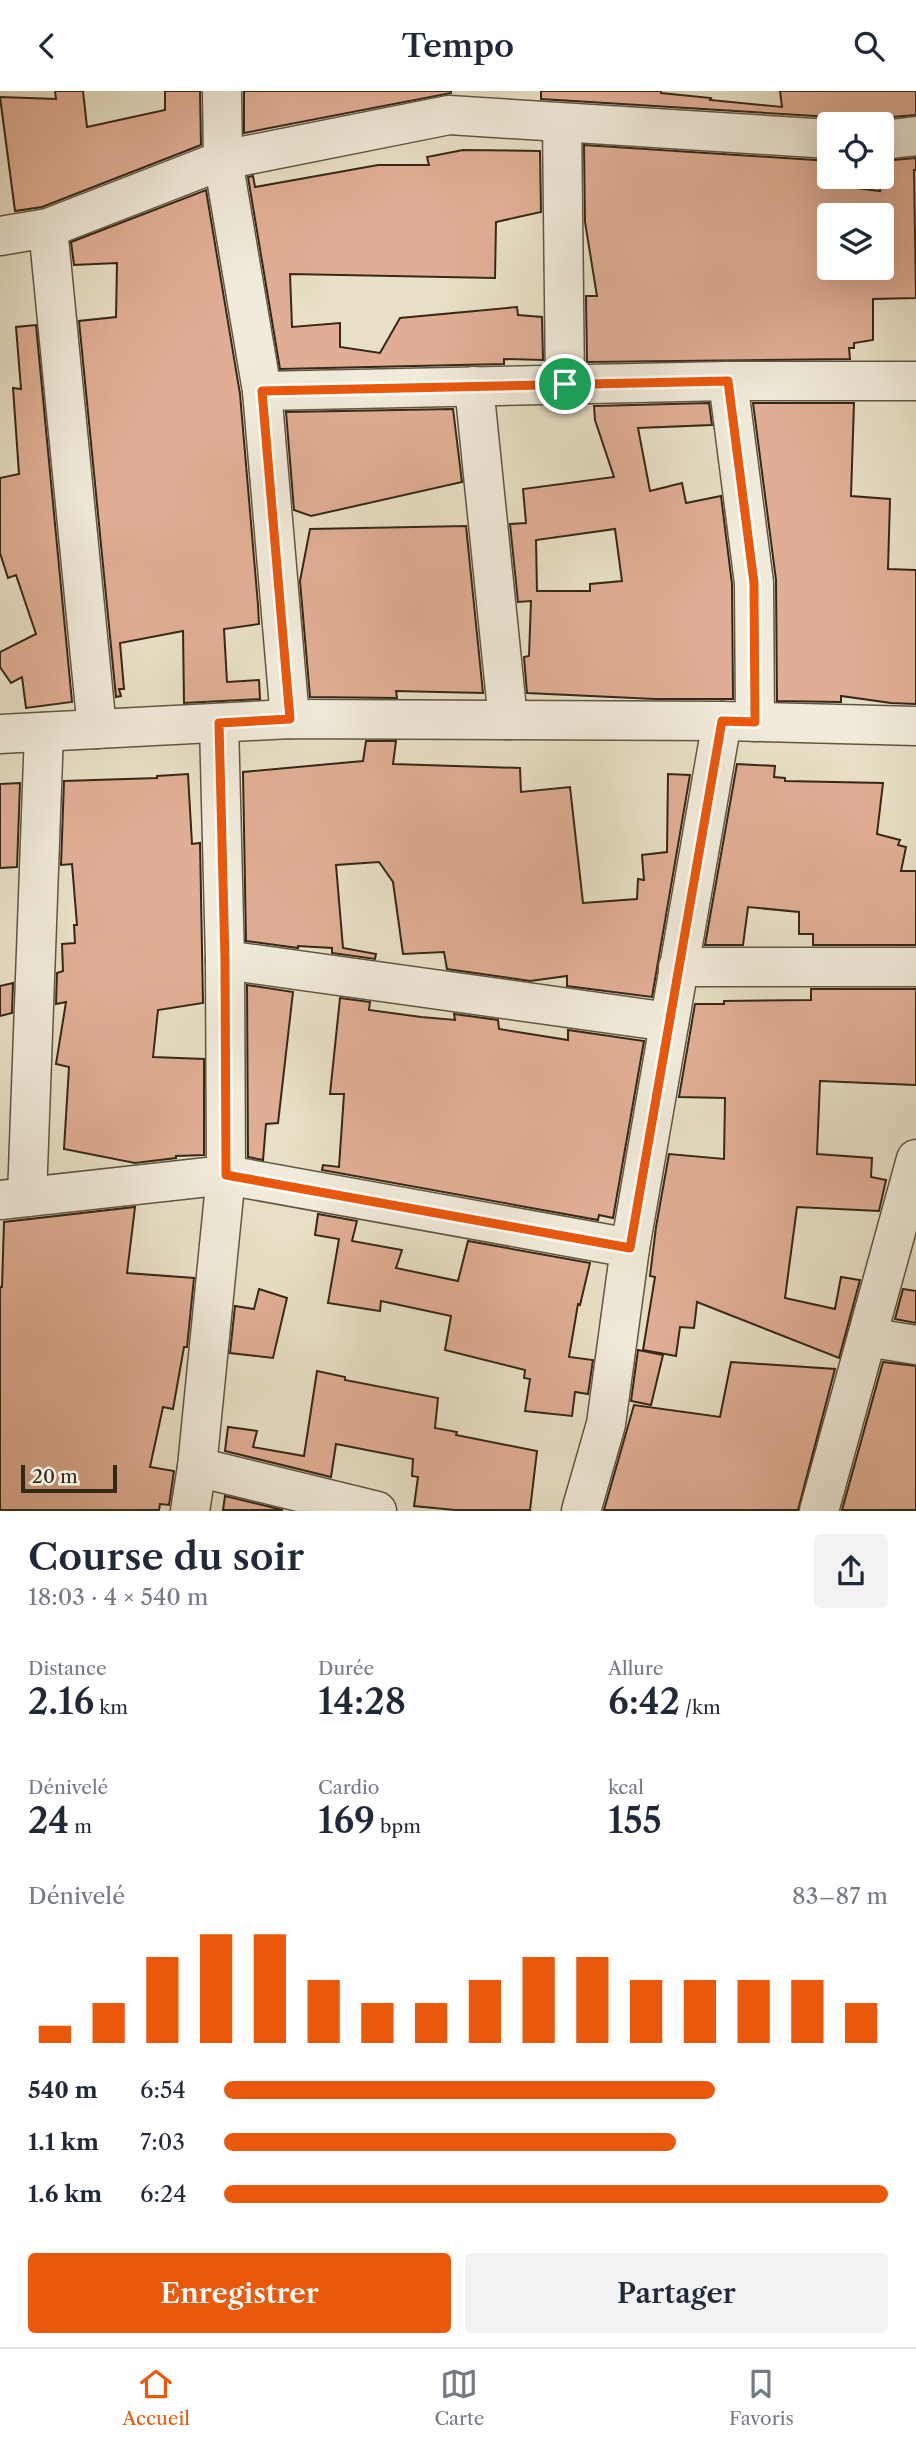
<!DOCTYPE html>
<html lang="fr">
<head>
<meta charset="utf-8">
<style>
  body { margin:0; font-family:"Libre Caslon Text",serif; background:#f2f2f3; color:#1f2937; height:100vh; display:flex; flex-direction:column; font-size:26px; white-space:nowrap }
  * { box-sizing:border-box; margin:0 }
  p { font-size:23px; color:#747a83 }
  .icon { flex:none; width:38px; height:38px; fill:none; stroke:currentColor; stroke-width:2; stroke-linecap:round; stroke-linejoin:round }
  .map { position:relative; height:1420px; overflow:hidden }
  .details { display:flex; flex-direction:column; background:#fff; flex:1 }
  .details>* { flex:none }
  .tools { position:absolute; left:817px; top:21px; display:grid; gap:14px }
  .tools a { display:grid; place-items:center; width:77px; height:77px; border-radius:7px; background:#fff; box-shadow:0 7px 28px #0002; font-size:35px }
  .scale { position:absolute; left:21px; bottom:18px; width:96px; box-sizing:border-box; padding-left:7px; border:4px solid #352817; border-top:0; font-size:19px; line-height:24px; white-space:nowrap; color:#352817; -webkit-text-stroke:5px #f0ebda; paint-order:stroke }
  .pin { position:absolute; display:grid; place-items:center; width:60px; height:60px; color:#fff; margin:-30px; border:4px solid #fff; border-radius:50%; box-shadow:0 2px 7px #0007 }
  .round { display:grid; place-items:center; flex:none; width:74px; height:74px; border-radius:7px; background:#f2f2f3 }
  .head { display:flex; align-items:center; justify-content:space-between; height:119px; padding:0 28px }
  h1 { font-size:38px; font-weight:600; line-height:52px }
  .metrics { display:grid; grid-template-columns:repeat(3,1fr); gap:10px; height:119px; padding:7px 28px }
  .metrics div { display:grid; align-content:center }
  .metrics b { font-size:35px; font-weight:600 }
  .metrics small { font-size:19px; font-weight:400 }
  .metrics p { font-size:19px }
  .chart { height:196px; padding:14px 28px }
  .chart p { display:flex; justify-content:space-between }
  .chart svg { width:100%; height:126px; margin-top:7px; stroke:#ea580c; stroke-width:6 }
  .action { display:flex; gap:14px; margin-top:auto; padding:14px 28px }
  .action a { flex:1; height:80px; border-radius:7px; background:#ea580c; color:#fff; font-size:28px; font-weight:600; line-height:80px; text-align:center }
  .action a+a { background:#f2f2f3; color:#1f2937 }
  ul { padding:0 28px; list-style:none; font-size:23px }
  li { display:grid; grid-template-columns:112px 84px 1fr; align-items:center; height:52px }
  li i { height:18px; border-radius:9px; background:#ea580c }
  header { display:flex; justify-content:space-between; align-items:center; height:91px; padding:0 28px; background:#fff; font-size:32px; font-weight:600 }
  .dock { display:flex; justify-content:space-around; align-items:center; height:98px; border-top:2px solid #e0e1e3; background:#fff; font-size:19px; color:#747a83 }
  .dock a { display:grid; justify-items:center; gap:4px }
  .dock .current { color:#ea580c }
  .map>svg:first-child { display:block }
  .building { fill:#e1ae95; stroke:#352817; stroke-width:2; fill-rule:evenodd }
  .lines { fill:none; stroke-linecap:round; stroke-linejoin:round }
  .street-casing { stroke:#625643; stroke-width:41 }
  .street { stroke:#f0ebda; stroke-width:38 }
  .route-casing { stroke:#fff; stroke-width:14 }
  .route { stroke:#ea580c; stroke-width:9 }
</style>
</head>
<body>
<header><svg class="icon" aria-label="back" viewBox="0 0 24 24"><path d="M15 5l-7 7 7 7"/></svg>Tempo<svg class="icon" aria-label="search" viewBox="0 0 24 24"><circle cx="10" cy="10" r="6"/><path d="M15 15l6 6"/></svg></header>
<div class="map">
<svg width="916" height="1420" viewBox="0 0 916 1420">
  <rect width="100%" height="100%" fill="#e8e0c6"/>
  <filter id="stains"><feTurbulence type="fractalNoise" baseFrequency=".00286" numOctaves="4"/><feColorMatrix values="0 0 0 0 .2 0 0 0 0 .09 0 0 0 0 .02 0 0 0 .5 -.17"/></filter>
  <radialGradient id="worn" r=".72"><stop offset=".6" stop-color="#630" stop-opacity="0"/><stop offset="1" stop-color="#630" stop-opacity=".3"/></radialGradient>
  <g class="building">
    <polygon points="55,0 83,0 87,36 165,19 165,0 200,0 201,54 42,116 15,120 0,6 56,8"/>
    <polygon points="244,0 451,0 451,2 244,42"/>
    <polygon points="541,0 661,0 661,2 711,7 710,9 782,16 780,0 916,0 916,24 879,27 868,33 844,32 831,26 541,8"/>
    <path d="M584,54l246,16v16h3l1,8 46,6 2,-30 34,-3v12h-2l2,128 -43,1v41l-19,3v5h-5l1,11 -263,3 -1,-66h11l-12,-74zM830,124h54l-3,55 -51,-1z"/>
    <polygon points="463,59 540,60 541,121 496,131 495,187 290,183 292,236 340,232 340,256 380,262 400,227 517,216 518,224 542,226 543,269 504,268 504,273 280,278 248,86 253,85 255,96 378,74 429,74 427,66"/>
    <polygon points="206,99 240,303 258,514 259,533 224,538 227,591 259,589 260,608 184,612 183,540 120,552 124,598 119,598 121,605 116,606 79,230 116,226 117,172 74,174 71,151"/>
    <polygon points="36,234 72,611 26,617 22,586 11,592 0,576 0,561 36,543 16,484 8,487 0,462 0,387 19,383 13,297 21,298 16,236"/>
    <path d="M709,312l3,22 -74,3 12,63 32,-8 4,20 35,-7 11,88 1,115h-78l-128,-6 -3,-36 5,-1 2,-55 -13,1 -8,-78 16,-1 -3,-34 91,-12 -19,-57 -1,-14zM615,438l7,52 -32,3v7h-53l-1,-51z"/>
    <polygon points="753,312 854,312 851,405 890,408 888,478 916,479 916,613 891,612 841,605 841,611 777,610 776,489"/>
    <polygon points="453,318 462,391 311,425 294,419 286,321"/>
    <polygon points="466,435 483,602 396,600 397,607 310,606 300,490 310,438"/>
    <polygon points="366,650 396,650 393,673 520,677 521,701 570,696 583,812 637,808 638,788 644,789 642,764 667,761 668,683 690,684 652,906 567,895 567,885 530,890 447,878 444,861 403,863 393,791 379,771 336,774 343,857 376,863 375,868 332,862 332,857 298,855 298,857 246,850 243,681 363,670"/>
    <polygon points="737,673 775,675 774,686 785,687 785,690 883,692 877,743 900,749 898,754 906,756 901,780 916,780 916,854 813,854 813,843 799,843 799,821 748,816 743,854 705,854"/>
    <polygon points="188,683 192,753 200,752 203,912 158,919 153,966 204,968 204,1064 176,1065 176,1067 135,1072 64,1058 69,976 56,973 66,911 56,913 57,882 63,880 62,853 75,852 74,834 77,834 72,773 61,774 64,690 157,687 157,685"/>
    <polygon points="20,692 17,776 0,777 0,693"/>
    <polygon points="13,892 12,922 0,925 0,895"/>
    <polygon points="247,894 293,901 278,1032 266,1033 263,1069 248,1066"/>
    <polygon points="811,898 916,898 916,994 820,990 817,1063 872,1067 871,1086 886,1089 879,1120 797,1116 785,1207 835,1218 841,1186 860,1189 839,1267 697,1211 694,1237 680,1236 676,1265 643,1259 655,1186 650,1185 656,1136 669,1063 724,1068 725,1007 679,1006 695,913 724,913 724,910 811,909"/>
    <polygon points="340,907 370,911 369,919 421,926 455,929 454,923 498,929 499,938 568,949 568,939 644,950 613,1127 599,1124 598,1129 322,1079 323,1074 339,1076 344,1003 330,1003"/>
    <polygon points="135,1116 127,1182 194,1187 187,1256 184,1256 173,1318 163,1316 150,1376 174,1380 169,1414 160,1413 159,1419 0,1419 0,1196 2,1196 4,1131"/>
    <polygon points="318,1123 357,1130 352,1150 402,1159 396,1177 458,1190 468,1150 590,1172 580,1214 578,1213 569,1266 593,1269 588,1303 575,1301 572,1325 525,1320 530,1288 524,1287 525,1279 445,1259 451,1225 381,1210 380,1220 328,1212 339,1148 315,1144"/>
    <polygon points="259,1198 287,1207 273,1267 230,1262 235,1215 254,1218"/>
    <polygon points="903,1198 916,1200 916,1232 895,1228"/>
    <polygon points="638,1259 663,1264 651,1314 631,1310"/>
    <polygon points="731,1271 835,1278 798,1419 604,1419 634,1314 720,1326"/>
    <polygon points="883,1271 916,1275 916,1419 842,1419"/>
    <polygon points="317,1280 345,1286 345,1289 438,1307 435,1337 457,1341 456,1344 537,1360 530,1419 455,1419 414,1415 418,1386 412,1385 413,1368 336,1353 331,1386 225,1360 228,1336 257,1340 253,1356 304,1365"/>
    <polygon points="225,1405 283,1419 223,1419"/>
  </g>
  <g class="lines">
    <defs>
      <g id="street">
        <polyline points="222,0 223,69 262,300 290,628"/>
        <polyline points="562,32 565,293"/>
        <polyline points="882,49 916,45"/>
        <polyline points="48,137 97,638"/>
        <polyline points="0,145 48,137 223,69 449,24 830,48"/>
        <polyline points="728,290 754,492 755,631"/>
        <polyline points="474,295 508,629"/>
        <polyline points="262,300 728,290 916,290"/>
        <polyline points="0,643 290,628 722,630 916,635"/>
        <polyline points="225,869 669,931"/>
        <polyline points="678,876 916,876"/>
        <polyline points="27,1106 44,641"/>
        <polyline points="0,1109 226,1084 630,1157"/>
        <polyline points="867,1246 916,1254"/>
        <polyline points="197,1376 377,1420"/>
        <polyline points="190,1420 197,1376 226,1084 225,869 219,632"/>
        <polyline points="581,1420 606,1333 630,1157 722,630"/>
        <polyline points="819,1420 916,1068"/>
      </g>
    </defs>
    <use href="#street" class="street-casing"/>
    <use href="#street" class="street"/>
  </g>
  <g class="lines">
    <defs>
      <polygon id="route" points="728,290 754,492 755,631 722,630 630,1157 226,1084 225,869 219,632 290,628 262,300"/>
    </defs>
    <use href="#route" class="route-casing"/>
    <use href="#route" class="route"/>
  </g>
  <rect width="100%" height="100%" filter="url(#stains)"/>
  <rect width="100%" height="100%" fill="url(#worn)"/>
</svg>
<div class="tools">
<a><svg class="icon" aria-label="locate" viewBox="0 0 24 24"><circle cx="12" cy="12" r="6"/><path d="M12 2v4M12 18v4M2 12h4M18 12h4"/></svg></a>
<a><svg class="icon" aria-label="layers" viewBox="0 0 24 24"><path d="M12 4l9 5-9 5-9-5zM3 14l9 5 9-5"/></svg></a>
</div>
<div class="scale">20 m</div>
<div class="pin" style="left:565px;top:293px;background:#1e9e55"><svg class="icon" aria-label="arrive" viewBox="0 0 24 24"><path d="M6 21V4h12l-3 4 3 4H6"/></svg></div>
</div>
<section class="details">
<div class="head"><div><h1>Course du soir</h1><p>18:03 · 4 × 540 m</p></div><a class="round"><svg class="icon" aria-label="share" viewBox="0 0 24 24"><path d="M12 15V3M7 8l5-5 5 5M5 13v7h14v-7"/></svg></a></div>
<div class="metrics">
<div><p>Distance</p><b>2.16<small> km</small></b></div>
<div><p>Durée</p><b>14:28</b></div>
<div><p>Allure</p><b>6:42<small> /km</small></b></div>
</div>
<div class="metrics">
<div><p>Dénivelé</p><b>24<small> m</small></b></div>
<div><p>Cardio</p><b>169<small> bpm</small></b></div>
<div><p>kcal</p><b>155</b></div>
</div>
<div class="chart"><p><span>Dénivelé</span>83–87 m</p>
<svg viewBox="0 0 160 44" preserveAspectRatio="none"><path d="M5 44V38M15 44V30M25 44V14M35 44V6M45 44V6M55 44V22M65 44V30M75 44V30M85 44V22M95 44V14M105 44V14M115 44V22M125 44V22M135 44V22M145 44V22M155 44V30"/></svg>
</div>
<ul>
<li><b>540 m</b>6:54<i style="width:74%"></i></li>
<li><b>1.1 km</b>7:03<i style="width:68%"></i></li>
<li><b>1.6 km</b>6:24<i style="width:100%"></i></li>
</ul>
<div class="action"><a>Enregistrer</a><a>Partager</a></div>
</section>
<nav class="dock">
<a class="current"><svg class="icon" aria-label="home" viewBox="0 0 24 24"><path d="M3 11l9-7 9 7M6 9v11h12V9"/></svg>Accueil</a>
<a><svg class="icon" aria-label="map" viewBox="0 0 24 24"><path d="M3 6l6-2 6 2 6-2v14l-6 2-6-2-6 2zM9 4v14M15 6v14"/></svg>Carte</a>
<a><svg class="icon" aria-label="saved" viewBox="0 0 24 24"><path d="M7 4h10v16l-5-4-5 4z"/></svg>Favoris</a>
</nav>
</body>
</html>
